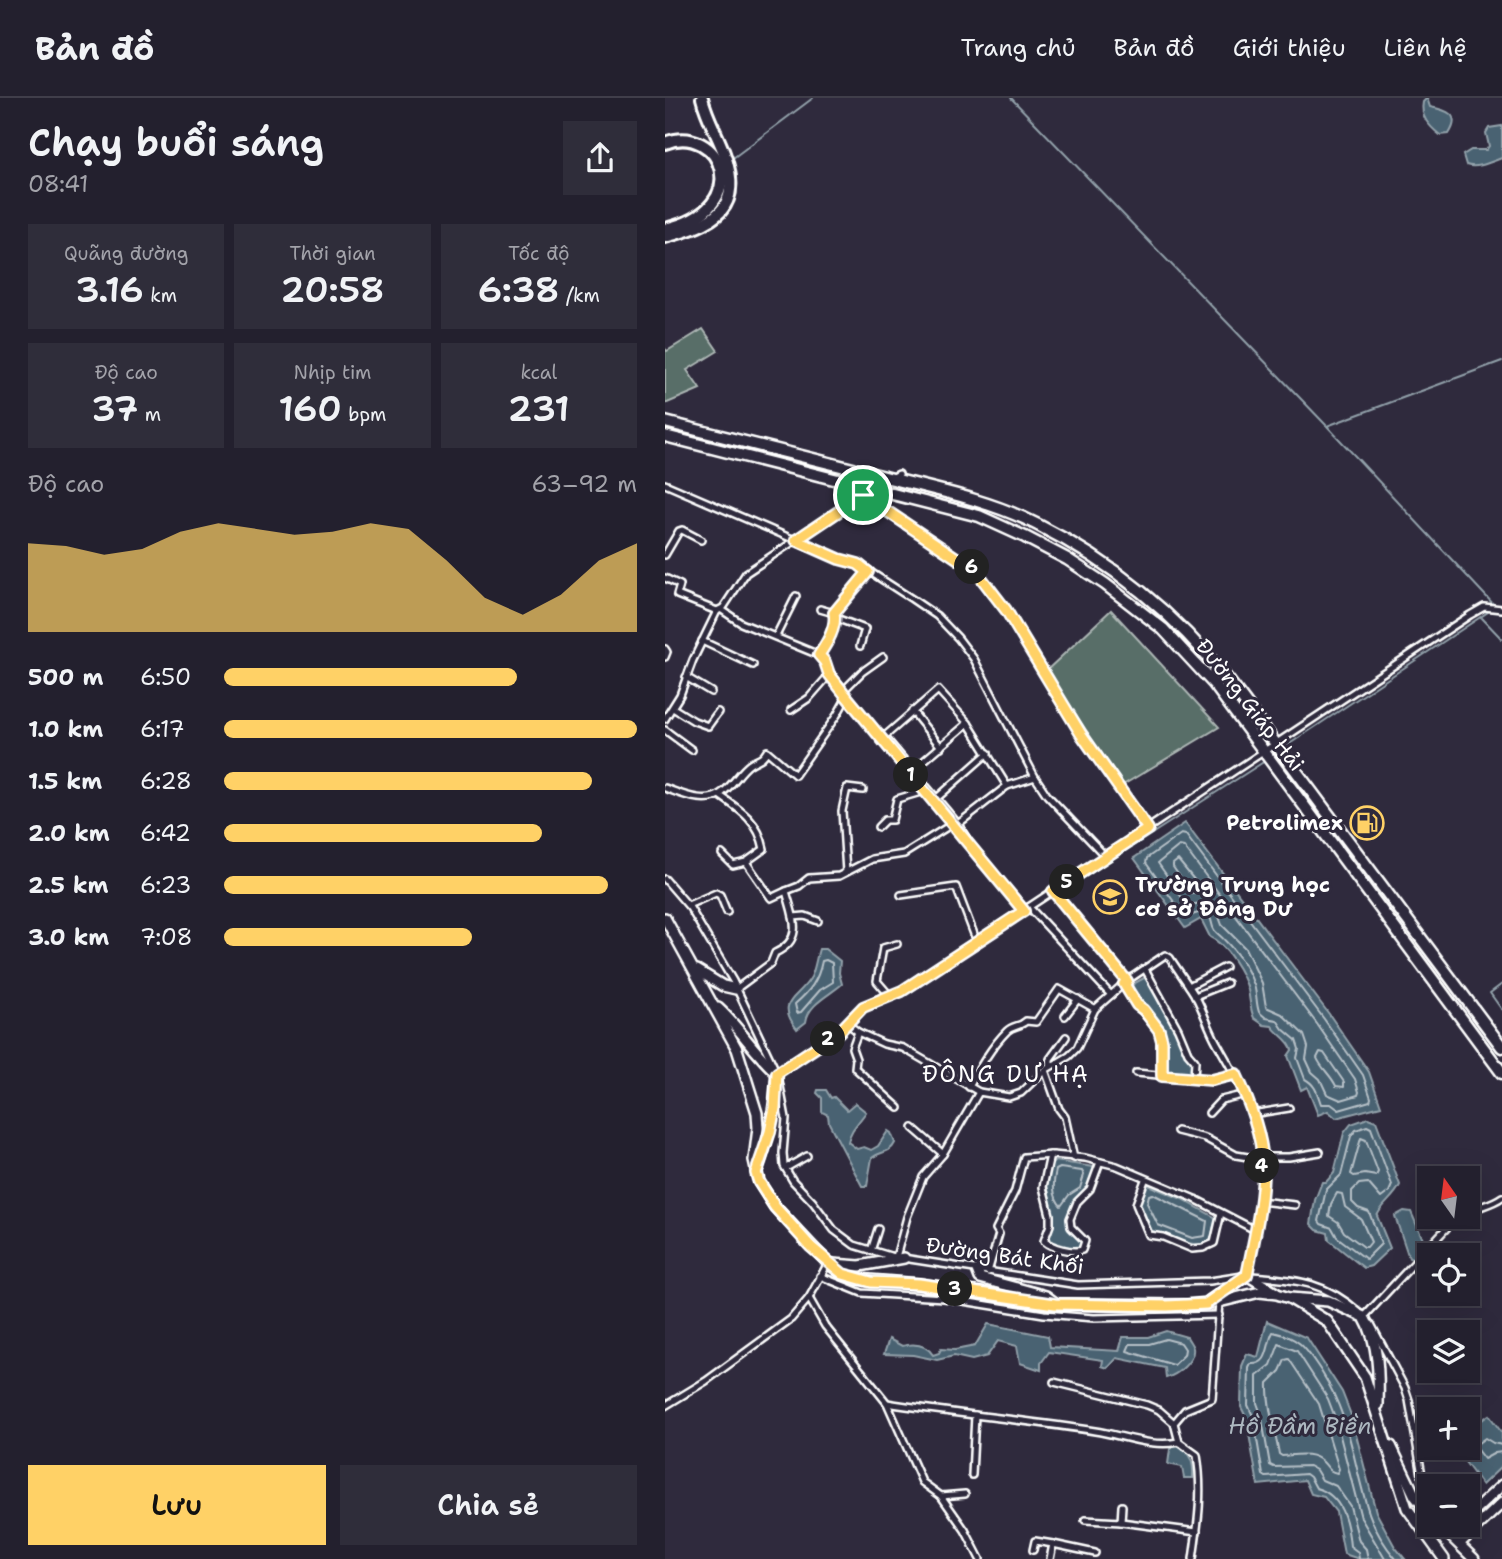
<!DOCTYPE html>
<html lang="vi">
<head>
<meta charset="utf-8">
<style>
  body { margin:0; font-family:"Shantell Sans",sans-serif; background:#2f2d3a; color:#f1f3f6; height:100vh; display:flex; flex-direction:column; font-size:26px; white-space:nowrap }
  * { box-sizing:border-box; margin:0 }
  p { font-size:23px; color:#a3a3aa }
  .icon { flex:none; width:38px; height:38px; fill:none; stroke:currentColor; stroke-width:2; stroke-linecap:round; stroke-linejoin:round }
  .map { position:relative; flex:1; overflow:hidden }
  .details { display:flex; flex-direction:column; background:#23202e; width:665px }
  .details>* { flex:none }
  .needle { width:46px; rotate:346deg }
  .controls { position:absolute; left:752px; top:1068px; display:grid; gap:14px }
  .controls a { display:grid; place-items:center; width:63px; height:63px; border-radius:0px; background:#23202e; box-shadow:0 7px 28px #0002,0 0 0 2px #403e4a; font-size:35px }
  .pin { position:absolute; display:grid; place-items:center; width:60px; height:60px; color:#fff; margin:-30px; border:4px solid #fff; border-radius:50%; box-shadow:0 2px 7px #0007 }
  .km { position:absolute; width:35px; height:35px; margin:-18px; border-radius:50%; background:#222; color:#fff; font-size:19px; line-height:35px; text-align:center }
  .round { display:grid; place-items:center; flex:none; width:74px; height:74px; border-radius:0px; background:#2f2d3a }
  .summary { display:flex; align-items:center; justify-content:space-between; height:119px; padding:0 28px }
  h1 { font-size:38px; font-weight:600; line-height:52px }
  .figures { display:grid; grid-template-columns:repeat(3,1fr); gap:10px; height:119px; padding:7px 28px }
  .figures div { display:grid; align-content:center; border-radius:0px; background:#2f2d3a; text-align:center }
  .figures b { font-size:35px; font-weight:600 }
  .figures small { font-size:19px; font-weight:400 }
  .figures p { font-size:19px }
  .chart { height:196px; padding:14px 28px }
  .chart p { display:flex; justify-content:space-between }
  .chart svg { width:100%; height:126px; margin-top:7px; fill:#ffd166; opacity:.7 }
  .primary-button { display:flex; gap:14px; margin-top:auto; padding:14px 28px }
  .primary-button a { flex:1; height:80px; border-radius:0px; background:#ffd166; color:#111; font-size:28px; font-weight:600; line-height:80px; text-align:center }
  .primary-button a+a { background:#2f2d3a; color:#f1f3f6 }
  ul { padding:0 28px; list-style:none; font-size:23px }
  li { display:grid; grid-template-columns:112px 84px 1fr; align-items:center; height:52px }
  li i { height:18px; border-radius:9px; background:#ffd166 }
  header { display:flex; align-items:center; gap:42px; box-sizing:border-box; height:98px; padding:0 35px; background:#23202e; border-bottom:2px solid #403e4a }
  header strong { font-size:33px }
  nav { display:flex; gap:38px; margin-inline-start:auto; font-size:24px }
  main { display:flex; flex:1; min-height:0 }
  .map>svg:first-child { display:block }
  .green { fill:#586e68; stroke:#acb6b4; stroke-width:2 }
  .water { fill:#496272; stroke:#92a1aa; stroke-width:2 }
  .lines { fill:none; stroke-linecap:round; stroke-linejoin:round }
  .shore { stroke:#b6c0c7; stroke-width:2 }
  .stream { stroke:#92a1aa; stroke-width:2 }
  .minor-casing { stroke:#fff; stroke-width:10 }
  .primary-casing { stroke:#fff; stroke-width:14 }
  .trunk-casing { stroke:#fff; stroke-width:15 }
  .motorway-casing { stroke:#fff; stroke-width:16 }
  .minor { stroke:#2f2a3d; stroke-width:5 }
  .primary { stroke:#2f2a3d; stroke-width:9 }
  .trunk { stroke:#2f2a3d; stroke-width:10 }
  .motorway { stroke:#2f2a3d; stroke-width:10 }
  .route-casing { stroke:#fff; stroke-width:14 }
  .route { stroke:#ffd166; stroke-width:9 }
  .labels { text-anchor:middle; stroke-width:6; stroke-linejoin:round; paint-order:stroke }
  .street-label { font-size:21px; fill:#fff; stroke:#2f2a3d }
  .poi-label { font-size:21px; font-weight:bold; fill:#fff; stroke:#2f2a3d; text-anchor:end }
  .neighbourhood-label { font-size:23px; letter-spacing:2px; fill:#fff; stroke:#2f2a3d }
  .water-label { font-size:23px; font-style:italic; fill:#adb8c0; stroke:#2f2a3d }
</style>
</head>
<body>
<header>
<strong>Bản đồ</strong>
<nav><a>Trang chủ</a><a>Bản đồ</a><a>Giới thiệu</a><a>Liên hệ</a></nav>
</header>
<main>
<section class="details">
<div class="summary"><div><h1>Chạy buổi sáng</h1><p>08:41</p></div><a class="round"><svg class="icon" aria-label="share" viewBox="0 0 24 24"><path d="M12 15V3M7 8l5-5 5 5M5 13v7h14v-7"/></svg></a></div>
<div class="figures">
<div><p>Quãng đường</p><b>3.16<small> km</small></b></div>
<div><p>Thời gian</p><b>20:58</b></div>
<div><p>Tốc độ</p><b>6:38<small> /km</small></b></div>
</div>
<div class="figures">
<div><p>Độ cao</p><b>37<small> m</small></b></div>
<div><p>Nhịp tim</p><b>160<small> bpm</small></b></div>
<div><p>kcal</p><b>231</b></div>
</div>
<div class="chart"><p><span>Độ cao</span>63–92 m</p>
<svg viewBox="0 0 160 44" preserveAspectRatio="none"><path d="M0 44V13L10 14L20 17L30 15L40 9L50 6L60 8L70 10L80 9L90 6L100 8L110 19L120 32L130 38L140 31L150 19L160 13V44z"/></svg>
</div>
<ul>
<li><b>500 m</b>6:50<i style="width:71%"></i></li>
<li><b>1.0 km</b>6:17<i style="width:100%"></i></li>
<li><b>1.5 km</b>6:28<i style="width:89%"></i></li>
<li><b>2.0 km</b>6:42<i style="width:77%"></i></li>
<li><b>2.5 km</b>6:23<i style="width:93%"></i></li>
<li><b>3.0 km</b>7:08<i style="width:60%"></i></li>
</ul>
<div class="primary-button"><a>Lưu</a><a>Chia sẻ</a></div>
</section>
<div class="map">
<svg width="837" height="1461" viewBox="0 0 837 1461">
  <rect width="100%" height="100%" fill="#2f2a3d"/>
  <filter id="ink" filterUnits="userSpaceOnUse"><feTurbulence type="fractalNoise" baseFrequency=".0143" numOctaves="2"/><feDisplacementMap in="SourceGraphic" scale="14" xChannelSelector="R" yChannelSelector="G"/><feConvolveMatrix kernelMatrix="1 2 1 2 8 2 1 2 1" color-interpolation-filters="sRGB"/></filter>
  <g filter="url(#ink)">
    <g class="green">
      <polygon points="38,231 53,253 22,272 35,291 0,306 0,251 2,253"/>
      <polygon points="446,512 554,629 458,687 381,573"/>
    </g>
    <g class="water">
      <path d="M762,0l3,9c16,3 32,7 19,27l-9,1c-11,-9 -20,-18 -17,-33z"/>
      <path d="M837,28v32c-11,4 -25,11 -36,7l-3,-10 8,-5h15l3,-4 -3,-13 3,-5z"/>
      <path d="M520,725l144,191 40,58 12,34 -45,12 -8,-7 -10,4 -11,-28 -6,3 -13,-34 4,-6c-2,-10 -14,-15 -20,-24l-8,-1 -10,-7c-4,-9 -4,-18 -6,-28 -4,-16 -22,-46 -38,-53l-9,-18 -16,9 -51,-70z"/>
      <path d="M154,851h6l15,12 -1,12 3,11c-12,11 -34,20 -36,38l-9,7c-23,-29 2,-30 14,-52 4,-8 5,-19 8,-28z"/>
      <polygon points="479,880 483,882 516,942 520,956 528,963 527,974 523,977 501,974 498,934 466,891 468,886"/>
      <path d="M153,992h8l5,8 3,-1 13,13 8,-7 11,9c-7,10 -16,18 -18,30l9,7 7,-2 7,3 7,-4 10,-15 3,2 4,10c-5,11 -15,8 -23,15l-5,28h-5l-33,-63 -1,-8 -6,-3v-14l-5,-5z"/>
      <path d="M703,1020l8,3 24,64c-6,13 -18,19 -23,31l13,32 -19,18 -7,2 -35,-28 -1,-7 -11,-3 -6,-6 4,-24 7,-18h4l8,-9 10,-40 7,-9z"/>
      <path d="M390,1063l39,6 -7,22 -13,11 -7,19 1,9 14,13 -2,8h-4l-29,-9c1,-7 6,-13 6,-21 1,-19 -16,-42 2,-58z"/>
      <path d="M483,1087l34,14 34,19 -6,24c-21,8 -38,-7 -58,-11l-13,-29 6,-16z"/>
      <polygon points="739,1113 746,1114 760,1146 749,1161 744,1160 730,1118"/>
      <polygon points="602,1223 642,1240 677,1294 686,1317 711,1414 730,1449 740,1461 694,1461 679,1456 671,1414 659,1399 646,1396 640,1382 593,1387 581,1319 576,1309 577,1268 582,1256 593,1259"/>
      <path d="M323,1226l60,12 2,11 69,4 4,-14h25l18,-6 21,6c2,4 5,7 6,11 2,13 -16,27 -27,30l-1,-10 -48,-10 -9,10 -6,-2 1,-6 -54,-8 -8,11v7l-21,-7 -3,-17 -19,-5 -11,15 -15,4 -18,-4 -17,4 -24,-5 -29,-1 5,-15 13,7c12,-3 24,-2 31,9l6,-2 2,-4 14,1 20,-4z"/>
      <polygon points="824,1317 837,1335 837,1368 817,1387 789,1349 803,1349 803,1332"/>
      <path d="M513,1346c13,11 16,18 15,34h-9l-2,-11 -14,-3 2,-15z"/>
    </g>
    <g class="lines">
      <g class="shore">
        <path d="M516,736l5,1 138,184 39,56 8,23 -1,3 -31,9 -8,-6h-10c-4,-11 -5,-19 -16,-25l-8,-21 2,-9 -3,-9 -13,-11 -6,-9 -11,-2 -7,-6c-3,-8 -2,-18 -5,-27 -8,-22 -21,-38 -38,-53 -6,-5 -2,-14 -10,-19 -7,-3 -15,4 -21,4l-39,-54 1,-5z"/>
        <polygon points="514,748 519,749 652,926 690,981 694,994 693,997 676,1002 662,996 655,981 647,974 641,961 643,949 639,937 617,916 601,909 597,885 580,850 557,827 553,816 546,808 538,805 522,807 493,765"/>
        <polygon points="513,762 535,789 535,794 526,795 508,769 508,766"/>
        <path d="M161,862l6,3 1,19 -13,8 -19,22 -4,1 -2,-9c15,-13 23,-23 27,-43z"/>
        <path d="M655,954l4,1 20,29v5l-8,-1c-5,-11 -15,-18 -19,-28z"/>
        <polygon points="702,1028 706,1030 727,1087 724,1094 716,1100 703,1085 694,1086 687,1093 687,1104 693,1110 704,1114 716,1146 701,1161 672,1139 667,1130 656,1126 654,1123 661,1092 676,1077 686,1038 691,1032"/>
        <polygon points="696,1040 701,1042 713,1074 711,1078 700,1076 689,1078 686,1076"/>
        <path d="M395,1070l22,3 2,4 -4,13 -11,7 -8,11c-9,-10 -8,-23 -5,-36z"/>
        <polygon points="672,1095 677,1096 680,1109 696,1121 706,1144 702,1149 699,1149 679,1134 673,1124 664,1118 666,1106"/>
        <polygon points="488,1096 542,1123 540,1138 527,1140 493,1127 482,1105 484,1097"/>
        <polygon points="501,1241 516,1245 520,1251 519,1257 509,1267 462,1253 465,1246 484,1246"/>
        <path d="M624,1261l30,45 20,65 -2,4c-9,-2 -8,-5 -14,-11 -11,-11 -26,-7 -41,-6l-3,-2c-4,-24 -12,-48 -11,-71l12,-12 5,-11z"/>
        <polyline points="837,1347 828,1345 820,1340 809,1348 819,1361 830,1355 837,1354"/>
        <path d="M694,1461l-1,-7 -8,-6c-2,-24 -8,-51 -34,-58l-6,-11 -4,-3 -40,3 -3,-2 -10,-59 -5,-11 1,-37 2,-4c19,1 15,-19 22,-32 28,6 33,17 48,39 31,49 31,90 48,142 5,15 16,33 27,46"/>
        <polyline points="703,1461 701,1451 694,1443 685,1408 671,1388 657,1382 651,1372 644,1368 609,1369 605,1367 596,1316 592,1305 592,1278 606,1267 614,1246 632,1253 663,1301 671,1322 696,1420 720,1461"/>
      </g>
      <g class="stream">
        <polyline points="346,0 661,327"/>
        <polyline points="68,60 148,0"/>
        <polyline points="831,509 662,328 837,263"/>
        <polyline points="817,520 837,541"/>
        <polyline points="620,649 826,512"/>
        <polyline points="398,793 600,663"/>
        <polyline points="837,886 825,895 837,912"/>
      </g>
      <defs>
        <g id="minor">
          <polyline points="0,386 174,461 193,466 247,501 272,518 293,540 309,561 370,679 382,697 441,759"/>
          <polyline points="208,390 234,376"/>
          <polyline points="198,397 311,473 341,512 416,636 483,731"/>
          <polyline points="0,457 14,433 17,432 36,442"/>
          <polyline points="0,480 15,487 12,497 52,513"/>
          <polyline points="155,511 169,515"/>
          <path d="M57,512l19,13 78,32c6,7 8,15 13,21 5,8 11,12 15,21l177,213"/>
          <polyline points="111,538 131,498"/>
          <polyline points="37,543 88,567"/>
          <polyline points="195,548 200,531 171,520 169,515 203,474"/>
          <polyline points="0,551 2,554 0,559"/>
          <polyline points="154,557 162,544 171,520"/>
          <polyline points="21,579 46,594"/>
          <polyline points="179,592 197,574 218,559"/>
          <polyline points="8,610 29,623 43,628 53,614"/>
          <polyline points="126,612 144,600 165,576"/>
          <polyline points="247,613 276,649"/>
          <polyline points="0,621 15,597 28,562 52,513 58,510 81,475 200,396"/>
          <polyline points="0,632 27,652"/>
          <polyline points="218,637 293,726 302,741"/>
          <polyline points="220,638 273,592 303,625 342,688"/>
          <polyline points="248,672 303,625"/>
          <path d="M0,690c17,6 42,18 58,4 10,-7 17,-21 27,-28 9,-6 11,-3 17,-13l28,24 42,-60 10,-18"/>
          <path d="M54,697c22,15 40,27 45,54l-18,13 -13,3 -11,-11"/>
          <polyline points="272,700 323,655"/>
          <polyline points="293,726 342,688 370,679"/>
          <polyline points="213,729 220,722 227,722 232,701 259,693"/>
          <polyline points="81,764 106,800 121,793"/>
          <polyline points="181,774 177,713 182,690 198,692"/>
          <polyline points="0,781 25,810 68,883 110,971"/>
          <polyline points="389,793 462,883"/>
          <polyline points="236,797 291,789 312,844"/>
          <polyline points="23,807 51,795 55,797 62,814"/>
          <polyline points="364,809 446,897"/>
          <polyline points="128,819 140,818 153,823"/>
          <polyline points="480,871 513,931 523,955 530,963 529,981"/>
          <polyline points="459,886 472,907 494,932 497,942 497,978"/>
          <polyline points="524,888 560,869"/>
          <path d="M71,891l35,-26 4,-10c30,-14 18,-36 11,-62l13,-5 10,-8 30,-2 33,-17 32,-5 48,-30"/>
          <polyline points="225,898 212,883 218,850 232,846"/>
          <polyline points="530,898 562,885"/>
          <polyline points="400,918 413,901"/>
          <polyline points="182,925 193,934 219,946 238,950 314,994"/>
          <polyline points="193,934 187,950 191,961 190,970 234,1010"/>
          <polyline points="385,968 385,961 401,939"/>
          <polyline points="380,972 394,1011 400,1019 409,1060"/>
          <polyline points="112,975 174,934 198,909 237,893 805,517 819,509 837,511"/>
          <polyline points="471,975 547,982 571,977"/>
          <polyline points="114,983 121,1020 118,1055 119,1068 128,1083 148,1104 169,1132 189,1147 225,1158 413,1187 545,1183 578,1178"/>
          <path d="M304,989c11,-20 22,-40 38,-56 6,-6 13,-4 19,-10l10,1 23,-33 36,20"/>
          <polyline points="544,1015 556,1002 581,996"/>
          <polyline points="587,1016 624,1010"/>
          <polyline points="248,1030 278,1056"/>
          <polyline points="512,1033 540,1040 571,1057 583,1059 624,1059 655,1054"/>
          <path d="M385,1057l-7,32 7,28v10l-6,16c8,7 28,12 38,9l3,-9 -14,-14 -1,-8 7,-17 13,-13 10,-27"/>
          <polyline points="121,1070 142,1058"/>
          <polyline points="480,1082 471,1106 484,1137 498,1139 527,1151 538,1150 549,1145 556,1115"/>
          <polyline points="595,1103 630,1107"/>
          <path d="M803,1114c11,-6 23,-7 34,-15"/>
          <polyline points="206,1153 213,1131"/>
          <path d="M231,1159l11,-40 16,-40 20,-23 36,-62 30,5 12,-4 24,-23 24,-14 8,-8 18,-39 33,-29 37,-25 5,3c9,14 19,27 27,41 7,14 12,30 20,44 21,37 45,75 46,120 0,37 -9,76 -16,112"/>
          <polyline points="323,1174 334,1136 331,1131 350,1093 359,1059 388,1057 420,1060 452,1068 530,1101 590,1132"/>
          <polyline points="155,1178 197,1195 279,1200 379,1216 429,1220 554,1217"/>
          <path d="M587,1178c45,4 72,5 107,36"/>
          <polyline points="144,1200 160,1228 222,1305 257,1384 276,1398 300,1432 315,1461"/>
          <polyline points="699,1219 787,1124 797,1118"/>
          <polyline points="706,1226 740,1290 744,1302 758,1383 765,1407"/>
          <polyline points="389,1284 482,1307 494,1312 509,1325"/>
          <path d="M222,1305c69,11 139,17 208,28 27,4 56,17 84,11"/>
          <polyline points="0,1308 41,1283 126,1221 144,1200 163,1165"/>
          <polyline points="307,1377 310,1317"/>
          <polyline points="276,1398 300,1396"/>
          <polyline points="420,1422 456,1424 532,1434"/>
          <polyline points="456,1424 457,1408"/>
          <polyline points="368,1452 370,1443 388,1446"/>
          <polyline points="385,1461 388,1446 430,1455"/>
          <path d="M528,1461c5,-35 10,-68 4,-104l-18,-13 -5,-19 11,-13 27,-11 7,-97"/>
        </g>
        <g id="primary">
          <polyline points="0,820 72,951 92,1015 93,1030 89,1062 94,1084 110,1109 163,1165 178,1176 192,1181 254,1186 390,1206 523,1207 554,1204 595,1194 612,1196 624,1200 662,1223 700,1279 742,1410 779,1461"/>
          <polyline points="32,872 58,888 71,891"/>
          <path d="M53,910c22,20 37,46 59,65 -2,37 -7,60 -19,95"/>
          <polyline points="168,1166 195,1168 239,1160"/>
          <polyline points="312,1172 315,1180 381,1198 389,1204"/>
          <path d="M625,1200l38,3 36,16c15,26 15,59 14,88"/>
          <polyline points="544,1203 582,1177 611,1195"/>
          <polyline points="726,1348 750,1398 765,1417"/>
          <polyline points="803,1419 837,1387"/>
          <polyline points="773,1426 809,1461"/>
          <polyline points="784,1437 796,1426"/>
          <polyline points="794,1446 837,1405"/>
        </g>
        <g id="trunk">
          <path d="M0,324c72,18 144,36 216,54 52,13 109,24 157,49 74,37 139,91 191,156l273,366"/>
          <polyline points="0,338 314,418 360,439 402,461 440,486 498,531 549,586 837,975"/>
        </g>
        <g id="motorway">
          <path d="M0,45c55,-22 93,65 0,86"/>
          <path d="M0,139c48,-13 80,-27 59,-84 -7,-19 -17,-35 -22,-55"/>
        </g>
      </defs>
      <use href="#minor" class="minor-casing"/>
      <use href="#primary" class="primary-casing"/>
      <use href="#trunk" class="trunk-casing"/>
      <use href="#motorway" class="motorway-casing"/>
      <use href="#minor" class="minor"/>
      <use href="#primary" class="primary"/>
      <use href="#trunk" class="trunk"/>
      <use href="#motorway" class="motorway"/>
    </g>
  </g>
  <g class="lines" filter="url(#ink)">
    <defs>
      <path id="route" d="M198,397l113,76 30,39 75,124 67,95 -95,62 74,90 -3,3 13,21 7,5 15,20 3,11v35l50,4 24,-6c13,27 25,58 27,88 1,37 -9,77 -16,113l-41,29 -39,2 -112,-2 -136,-20 -48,-2 -28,-8 -32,-27 -36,-40 -16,-25 -3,-9 14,-41 5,-24 2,-35 62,-41 24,-25 39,-16 122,-80 -177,-214 -18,-23 -4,-12 -6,-7c8,-12 18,-28 15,-42l34,-41 -10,-8 -19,-5 -43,-19z"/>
    </defs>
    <use href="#route" class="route-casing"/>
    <use href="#route" class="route"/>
  </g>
  <defs>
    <symbol id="fuel-ring" viewBox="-11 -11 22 22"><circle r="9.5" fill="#2f2a3d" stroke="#ffd166" stroke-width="1.5"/><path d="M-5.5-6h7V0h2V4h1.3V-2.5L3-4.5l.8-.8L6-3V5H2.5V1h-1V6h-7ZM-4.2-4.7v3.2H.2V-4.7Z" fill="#ffd166"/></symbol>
    <symbol id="school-ring" viewBox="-11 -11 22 22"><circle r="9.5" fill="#2f2a3d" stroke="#ffd166" stroke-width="1.5"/><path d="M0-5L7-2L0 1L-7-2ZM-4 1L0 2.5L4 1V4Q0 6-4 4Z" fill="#ffd166"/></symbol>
  </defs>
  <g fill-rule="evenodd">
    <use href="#fuel-ring" x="683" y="706" width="38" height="38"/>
    <use href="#school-ring" x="426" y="780" width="38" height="38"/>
  </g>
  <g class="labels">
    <g class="street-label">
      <text transform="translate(585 607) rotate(52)" y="7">Đường Giáp Hải</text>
      <text transform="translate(340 1158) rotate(8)" y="7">Đường Bát Khối</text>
    </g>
    <g class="poi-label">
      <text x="678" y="732">Petrolimex</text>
      <text x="470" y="794" text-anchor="start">Trường Trung học<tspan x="470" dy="24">cơ sở Đông Dư</tspan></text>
    </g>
    <g class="neighbourhood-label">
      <text x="341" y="984">ĐÔNG DƯ HẠ</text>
    </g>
    <g class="water-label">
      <text x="635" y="1336">Hồ Đầm Biền</text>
    </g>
  </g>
</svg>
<div class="controls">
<a><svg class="needle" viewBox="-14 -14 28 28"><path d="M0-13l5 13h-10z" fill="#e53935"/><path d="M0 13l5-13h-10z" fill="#a3a3aa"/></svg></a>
<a><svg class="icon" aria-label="locate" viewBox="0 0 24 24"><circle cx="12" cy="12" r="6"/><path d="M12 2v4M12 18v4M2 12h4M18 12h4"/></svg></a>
<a><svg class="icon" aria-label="layers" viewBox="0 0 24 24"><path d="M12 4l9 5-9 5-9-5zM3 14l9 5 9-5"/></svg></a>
<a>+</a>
<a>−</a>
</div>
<div class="pin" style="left:198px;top:397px;background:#1e9e55"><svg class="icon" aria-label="arrive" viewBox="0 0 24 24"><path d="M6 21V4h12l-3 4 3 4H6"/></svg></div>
<b class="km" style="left:246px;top:677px">1</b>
<b class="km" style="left:163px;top:941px">2</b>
<b class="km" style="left:290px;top:1191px">3</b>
<b class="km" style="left:597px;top:1068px">4</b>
<b class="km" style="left:402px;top:784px">5</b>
<b class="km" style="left:307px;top:469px">6</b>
</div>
</main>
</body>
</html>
